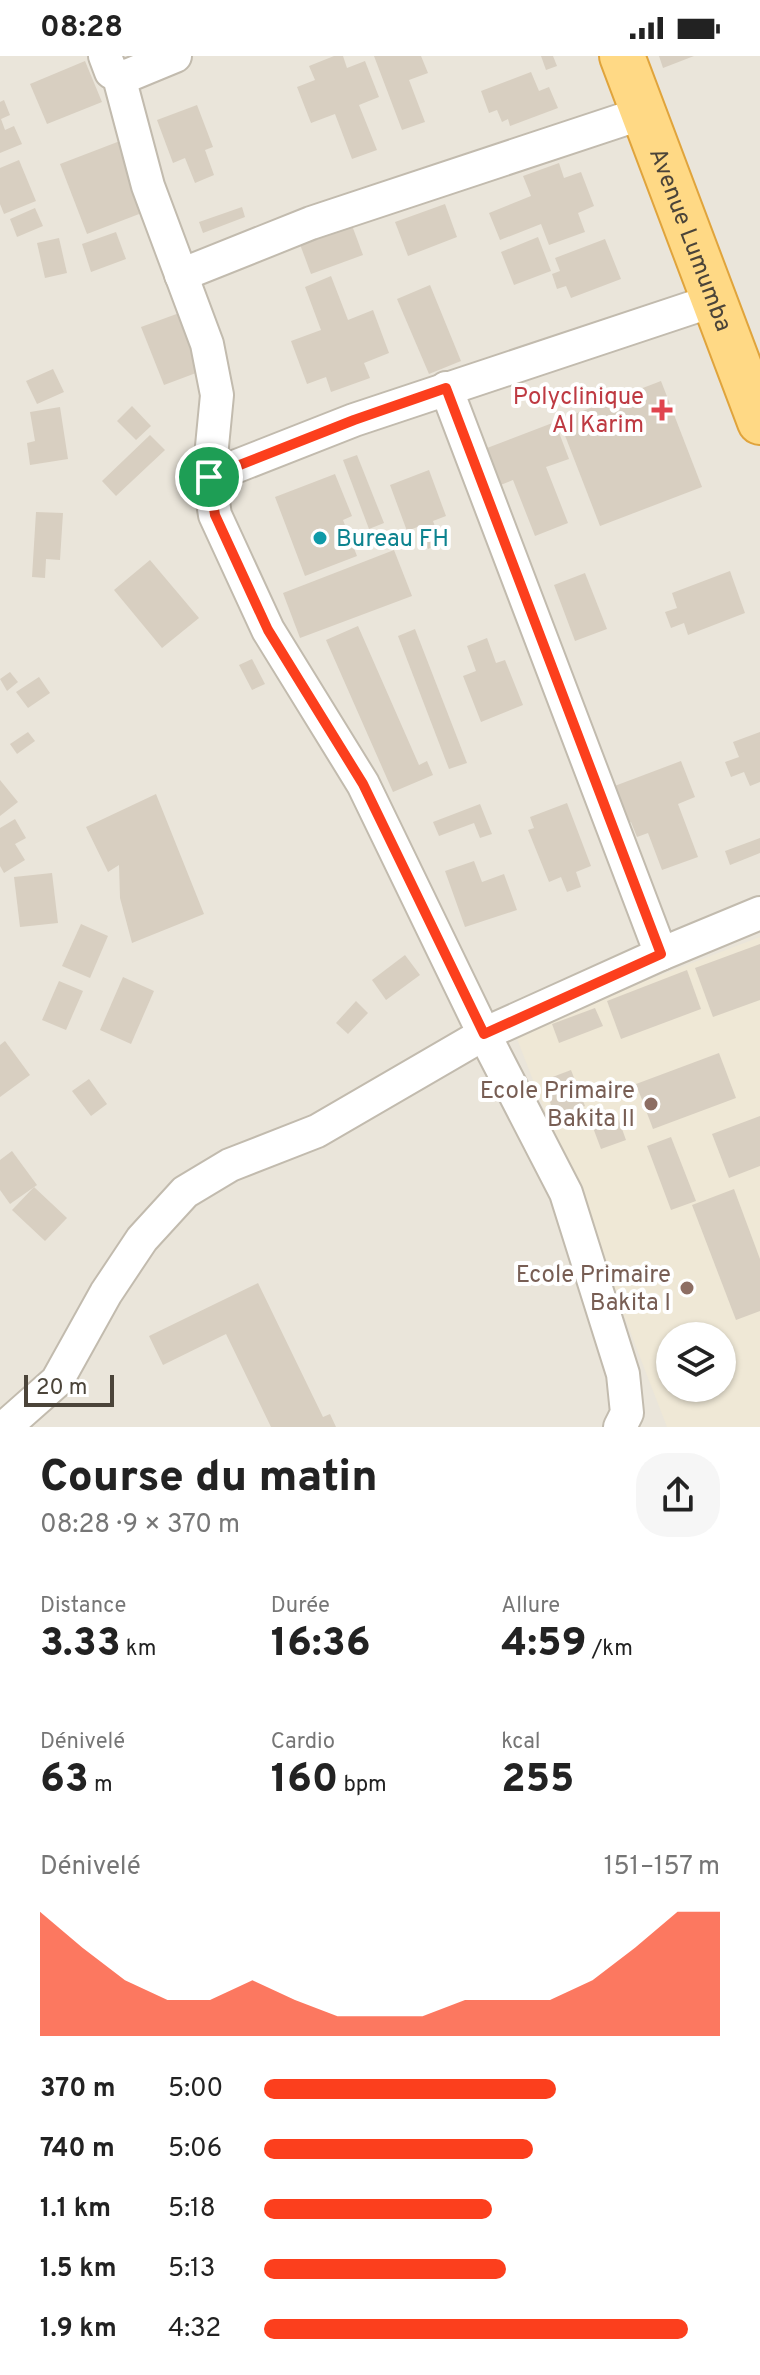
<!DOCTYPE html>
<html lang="fr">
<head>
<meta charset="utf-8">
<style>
  body { margin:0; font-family:Overpass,sans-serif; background:#f6f6f6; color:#222; height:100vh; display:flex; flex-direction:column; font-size:30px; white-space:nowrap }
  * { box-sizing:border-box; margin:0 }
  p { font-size:26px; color:#767676 }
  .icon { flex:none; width:44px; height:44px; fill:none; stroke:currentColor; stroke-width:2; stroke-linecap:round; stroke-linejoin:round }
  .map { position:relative; height:1371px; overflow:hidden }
  .details { display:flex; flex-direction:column; background:#fff; flex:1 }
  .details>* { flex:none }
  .fabs { position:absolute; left:656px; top:1266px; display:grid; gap:16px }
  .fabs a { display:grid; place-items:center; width:80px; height:80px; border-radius:50%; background:#fff; box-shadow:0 2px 6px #0004; font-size:40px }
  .scale { position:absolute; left:24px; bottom:20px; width:90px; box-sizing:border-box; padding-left:8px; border:4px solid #4b4439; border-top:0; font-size:22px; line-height:28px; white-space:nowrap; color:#4b4439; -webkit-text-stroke:6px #fff; paint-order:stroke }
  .pin { position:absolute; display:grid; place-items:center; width:68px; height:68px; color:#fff; margin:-34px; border:4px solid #fff; border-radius:50%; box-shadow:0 2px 8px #0007 }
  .round { display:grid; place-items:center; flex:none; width:84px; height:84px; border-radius:32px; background:#f6f6f6 }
  .summary { display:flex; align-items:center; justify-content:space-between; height:136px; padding:0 40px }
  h1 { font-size:44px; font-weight:800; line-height:60px }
  .metrics { display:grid; grid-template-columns:repeat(3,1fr); gap:12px; height:136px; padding:8px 40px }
  .metrics div { display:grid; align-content:center }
  .metrics b { font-size:40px; font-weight:800 }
  .metrics small { font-size:22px; font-weight:400 }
  .metrics p { font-size:22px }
  .chart { height:224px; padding:16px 40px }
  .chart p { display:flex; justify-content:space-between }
  .chart svg { width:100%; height:144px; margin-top:8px; fill:#fc3f1d; opacity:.7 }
  ul { padding:0 40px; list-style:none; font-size:26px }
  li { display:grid; grid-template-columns:128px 96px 1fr; align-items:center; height:60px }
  li i { height:20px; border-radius:10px; background:#fc3f1d }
  .status { display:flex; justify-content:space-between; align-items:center; height:56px; padding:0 40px; background:#fff; direction:ltr }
  .status svg { height:22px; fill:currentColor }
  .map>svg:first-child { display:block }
  .residential { fill:#eae5da; fill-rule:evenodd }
  .education { fill:#efe8d6; fill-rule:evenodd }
  .building { fill:#d8cfc1 }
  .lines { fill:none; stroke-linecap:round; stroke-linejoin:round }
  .minor-casing { stroke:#c2bbae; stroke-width:36 }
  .trunk-casing { stroke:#e0a43c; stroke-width:48 }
  .minor { stroke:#fff; stroke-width:32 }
  .trunk { stroke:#ffd985; stroke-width:44 }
  .route-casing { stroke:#fff; stroke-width:16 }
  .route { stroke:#fc3f1d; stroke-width:10 }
  .health-dot { fill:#e0444e; stroke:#fff; stroke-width:3 }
  .culture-dot { fill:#0f9aa8; stroke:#fff; stroke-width:3 }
  .education-dot { fill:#8d6e63; stroke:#fff; stroke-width:3 }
  .labels { text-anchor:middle; stroke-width:8; stroke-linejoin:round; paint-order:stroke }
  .street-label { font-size:24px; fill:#4b4439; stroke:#fff }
  .health-label { font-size:24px; fill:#be3a42; stroke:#fff; text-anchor:end }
  .culture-label { font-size:24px; fill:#0d838f; stroke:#fff; text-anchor:start }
  .education-label { font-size:24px; fill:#785e54; stroke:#fff; text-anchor:end }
</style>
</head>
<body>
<div class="status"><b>08:28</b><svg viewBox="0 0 49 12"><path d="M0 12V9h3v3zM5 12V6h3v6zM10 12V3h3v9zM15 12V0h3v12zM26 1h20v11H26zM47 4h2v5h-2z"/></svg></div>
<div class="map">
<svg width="760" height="1371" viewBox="0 0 760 1371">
  <rect width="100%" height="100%" fill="#f6f3ec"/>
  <path class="residential" d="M0,0h760v1371h-760zM670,1280h52v52h-52z"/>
  <path class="education" d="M760,881v490h-93l-153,-396zM670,1280h52v52h-52z"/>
  <g class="building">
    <polygon points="334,0 343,0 347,12 365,5 379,41 359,49 377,94 352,103 335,58 311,67 297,31 315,24 309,10"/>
    <polygon points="374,0 421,0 428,17 409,24 425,66 402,74"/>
    <polygon points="541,0 553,0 557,10 546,14"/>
    <polygon points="659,0 694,0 663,12"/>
    <polygon points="85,5 102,46 47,68 30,28"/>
    <polygon points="531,16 539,35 549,31 558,52 510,70 508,63 502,66 497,54 489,57 481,35"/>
    <polygon points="4,44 10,59 1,63 5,74 14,70 22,88 0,97 0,46"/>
    <polygon points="197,49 213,91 205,94 214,119 195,127 185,102 173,107 157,64"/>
    <polygon points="120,85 147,155 87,178 60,108"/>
    <polygon points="19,104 36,145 4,158 0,148 0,112"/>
    <polygon points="559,107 564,122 581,116 594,150 578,157 585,176 549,189 541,168 500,184 489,157 531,140 523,120"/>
    <polygon points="445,148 457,181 408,200 395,166"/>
    <polygon points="242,151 245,161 203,177 199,166"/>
    <polygon points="35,152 43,170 17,181 10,163"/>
    <polygon points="350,164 363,199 311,218 298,183"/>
    <polygon points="116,176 126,203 91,216 82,188"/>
    <polygon points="538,181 551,215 514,229 501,196"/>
    <polygon points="59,182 67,217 45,222 37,187"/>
    <polygon points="605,183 621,223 571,242 566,230 557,233 552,218 560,215 555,202"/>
    <polygon points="331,220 348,264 373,254 389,297 364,307 370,322 331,336 326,321 307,328 291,285 321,274 305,231"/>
    <polygon points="430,229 461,305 429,318 397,243"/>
    <polygon points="182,256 204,314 164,329 141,271"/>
    <polygon points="53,313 64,336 37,348 26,325"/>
    <polygon points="661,325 702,431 600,470 559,364"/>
    <polygon points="132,350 151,370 136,384 117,365"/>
    <polygon points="60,351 68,403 30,409 27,387 35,385 30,356"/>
    <polygon points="555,366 569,403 546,411 568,467 535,480 513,424 488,434 474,397"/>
    <polygon points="150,379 165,394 116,440 102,425"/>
    <polygon points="357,399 384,467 369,473 343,404"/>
    <polygon points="429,414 446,460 433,465 441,487 428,493 420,470 407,475 390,429"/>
    <polygon points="335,418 352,460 343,464 357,500 305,520 275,441"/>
    <polygon points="36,456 63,457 60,504 46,503 45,522 32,521"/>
    <polygon points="394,494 412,540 300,582 283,537"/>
    <polygon points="150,504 199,562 162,592 114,534"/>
    <polygon points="730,515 745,557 688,579 684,567 671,572 665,556 677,552 672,537"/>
    <polygon points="585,517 607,573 575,585 554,529"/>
    <polygon points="358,570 419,709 427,705 433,719 393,736 326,584"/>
    <polygon points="415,573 467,707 449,713 398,580"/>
    <polygon points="487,582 496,607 505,604 523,649 481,666 463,620 476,615 467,590"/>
    <polygon points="252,603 265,628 252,634 239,609"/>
    <polygon points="10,616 18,626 7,635 0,623"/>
    <polygon points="39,621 50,637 28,652 16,636"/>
    <polygon points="28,676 35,685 17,698 10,688"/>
    <polygon points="760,676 760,726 750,730 744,716 731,721 725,706 739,701 733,686"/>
    <polygon points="681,705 695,741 678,748 698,801 662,814 648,777 637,781 631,766 619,771 604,734"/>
    <polygon points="0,724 18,746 0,760"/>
    <polygon points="156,738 204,858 132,887 120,842 119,809 108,816 86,771"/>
    <polygon points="567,747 591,810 576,816 581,831 567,836 561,821 549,826 528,774 534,772 530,761"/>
    <polygon points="480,748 492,778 480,782 474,767 439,780 433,766"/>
    <polygon points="15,763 26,782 15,788 25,804 4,817 0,810 0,772"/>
    <polygon points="760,782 760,797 730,809 725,795"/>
    <polygon points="474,805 482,826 504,818 517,854 465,871 445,815"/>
    <polygon points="52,817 58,867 20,871 14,821"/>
    <polygon points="81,868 108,880 90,922 62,910"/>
    <polygon points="760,888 760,944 713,961 695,912"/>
    <polygon points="405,899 420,919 386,944 372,924"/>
    <polygon points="687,914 701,953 621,983 607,945"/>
    <polygon points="123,921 154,935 131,988 100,974"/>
    <polygon points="59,925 83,935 66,974 42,964"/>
    <polygon points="356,945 368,957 348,978 336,967"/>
    <polygon points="595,952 603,970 559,987 552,968"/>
    <polygon points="5,985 30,1019 0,1041 0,989"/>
    <polygon points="719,997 736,1042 653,1073 636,1028"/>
    <polygon points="571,1014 585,1050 556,1062 542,1025"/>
    <polygon points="89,1023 107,1048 91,1060 72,1035"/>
    <polygon points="617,1059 626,1084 601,1093 592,1069"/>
    <polygon points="760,1060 760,1110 729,1122 712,1078"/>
    <polygon points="671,1081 696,1145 671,1154 647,1090"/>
    <polygon points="12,1095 37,1129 10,1148 0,1134 0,1104"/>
    <polygon points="34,1131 67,1162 45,1185 12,1154"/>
    <polygon points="734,1133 760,1203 760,1255 736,1264 692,1149"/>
    <polygon points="258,1227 323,1361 330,1358 336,1371 271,1371 226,1278 163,1309 149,1280"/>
  </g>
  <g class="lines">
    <defs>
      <g id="minor">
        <polyline points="105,0 111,16 119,21 148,130 207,288 217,339 209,421 215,459 268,574 363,728 484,978 566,1137 623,1318 627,1357 620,1371"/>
        <polyline points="119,21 129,19 175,0"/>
        <polyline points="181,219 311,167 643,57"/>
        <polyline points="446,332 661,898"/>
        <polyline points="209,421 354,364 715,244"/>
        <polyline points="5,1371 57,1325 106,1237 142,1183 185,1136 230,1109 317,1075 484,978 661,898 760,857"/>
      </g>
      <g id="trunk">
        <path id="s1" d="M622,0l138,366"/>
      </g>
    </defs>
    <use href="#minor" class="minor-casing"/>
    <use href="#trunk" class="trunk-casing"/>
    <use href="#minor" class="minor"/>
    <use href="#trunk" class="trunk"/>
  </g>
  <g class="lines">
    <defs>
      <polygon id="route" points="446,332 661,898 484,978 363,728 268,574 215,459 209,421 354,364"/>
    </defs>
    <use href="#route" class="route-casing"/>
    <use href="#route" class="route"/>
  </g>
  <path class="health-dot" d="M658 342h8v8h8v8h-8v8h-8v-8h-8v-8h8z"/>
  <circle class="culture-dot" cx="320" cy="482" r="8"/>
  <g class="education-dot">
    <circle cx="651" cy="1048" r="8"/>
    <circle cx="687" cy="1232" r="8"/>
  </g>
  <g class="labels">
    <g class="street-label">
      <text dy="8" stroke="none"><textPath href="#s1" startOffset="196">Avenue Lumumba</textPath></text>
    </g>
    <g class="health-label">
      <text x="644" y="348">Polyclinique<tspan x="644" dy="28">Al Karim</tspan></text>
    </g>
    <g class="culture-label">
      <text x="336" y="490">Bureau FH</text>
    </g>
    <g class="education-label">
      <text x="635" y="1042">Ecole Primaire<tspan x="635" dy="28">Bakita II</tspan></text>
      <text x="671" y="1226">Ecole Primaire<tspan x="671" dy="28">Bakita I</tspan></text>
    </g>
  </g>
</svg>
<div class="fabs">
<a><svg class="icon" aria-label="layers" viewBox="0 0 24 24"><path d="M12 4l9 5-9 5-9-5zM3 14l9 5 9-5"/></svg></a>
</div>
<div class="scale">20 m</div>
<div class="pin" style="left:209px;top:421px;background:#1e9e55"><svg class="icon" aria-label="arrive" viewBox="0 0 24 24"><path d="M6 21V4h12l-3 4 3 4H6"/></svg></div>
</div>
<section class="details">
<div class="summary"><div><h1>Course du matin</h1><p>08:28 · 9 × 370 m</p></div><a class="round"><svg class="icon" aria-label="share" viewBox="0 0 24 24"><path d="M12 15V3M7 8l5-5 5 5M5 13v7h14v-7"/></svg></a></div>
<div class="metrics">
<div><p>Distance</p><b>3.33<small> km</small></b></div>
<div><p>Durée</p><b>16:36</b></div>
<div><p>Allure</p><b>4:59<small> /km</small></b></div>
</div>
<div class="metrics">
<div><p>Dénivelé</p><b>63<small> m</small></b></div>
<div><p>Cardio</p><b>160<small> bpm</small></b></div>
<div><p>kcal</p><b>255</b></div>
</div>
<div class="chart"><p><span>Dénivelé</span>151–157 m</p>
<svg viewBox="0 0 160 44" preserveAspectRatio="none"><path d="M0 44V6L10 17L20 27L30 33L40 33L50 27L60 33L70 38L80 38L90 38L100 33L110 33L120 33L130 27L140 17L150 6L160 6V44z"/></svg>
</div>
<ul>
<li><b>370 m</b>5:00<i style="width:64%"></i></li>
<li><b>740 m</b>5:06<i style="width:59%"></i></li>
<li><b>1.1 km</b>5:18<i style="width:50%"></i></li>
<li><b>1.5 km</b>5:13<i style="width:53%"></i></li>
<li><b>1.9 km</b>4:32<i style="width:93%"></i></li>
</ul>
</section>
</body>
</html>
